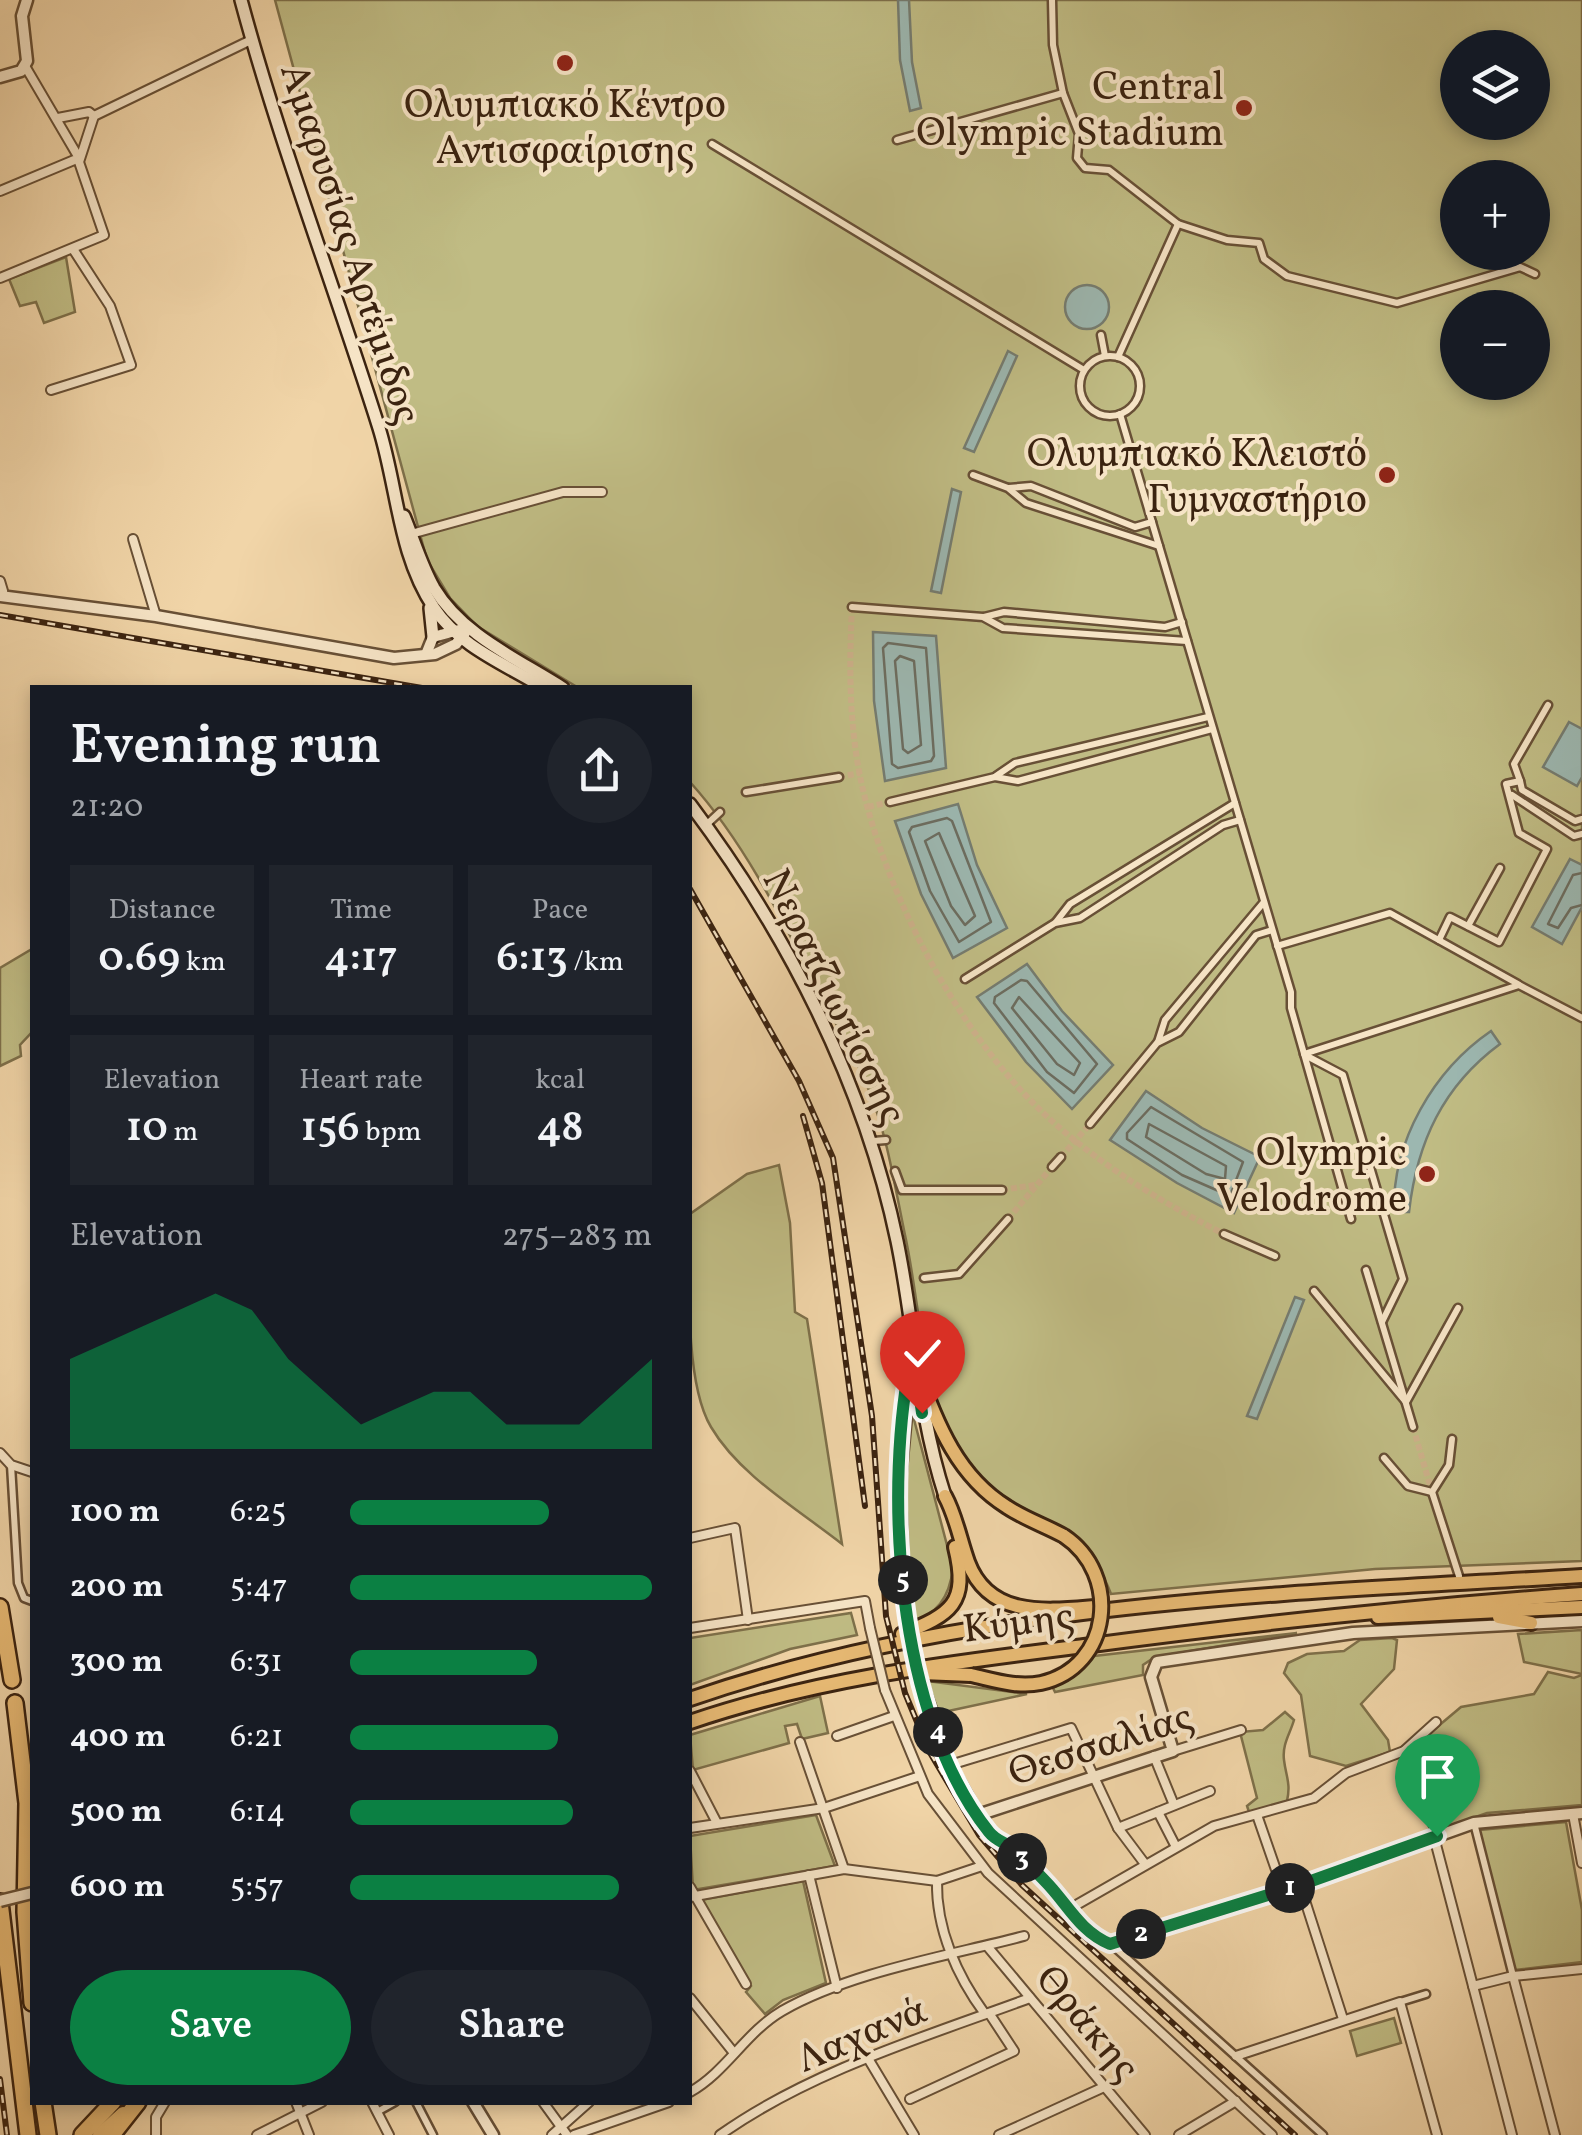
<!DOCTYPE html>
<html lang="en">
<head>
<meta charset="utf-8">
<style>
  body { margin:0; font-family:Vollkorn,serif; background:#20242c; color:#f1f3f6; height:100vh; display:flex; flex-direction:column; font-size:38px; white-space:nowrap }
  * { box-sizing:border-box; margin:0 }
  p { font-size:32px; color:#9ea1a6 }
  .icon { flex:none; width:55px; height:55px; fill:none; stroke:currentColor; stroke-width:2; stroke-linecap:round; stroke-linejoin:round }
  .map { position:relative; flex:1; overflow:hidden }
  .drawer { position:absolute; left:30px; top:685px; width:662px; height:1420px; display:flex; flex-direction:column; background:#171b24; border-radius:0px; box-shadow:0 5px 15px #0003 }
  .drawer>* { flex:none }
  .buttons { position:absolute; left:1440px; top:30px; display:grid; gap:20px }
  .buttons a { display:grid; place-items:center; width:110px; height:110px; border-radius:50%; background:#171b24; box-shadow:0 5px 15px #0003; font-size:50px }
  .pin { position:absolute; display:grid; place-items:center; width:85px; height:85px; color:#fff; margin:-102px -42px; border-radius:50% 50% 50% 0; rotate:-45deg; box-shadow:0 0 10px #0007 }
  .pin .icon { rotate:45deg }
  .km { position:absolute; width:50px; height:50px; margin:-25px; border-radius:50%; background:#222; color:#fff; font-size:28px; line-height:50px; text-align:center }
  .round { display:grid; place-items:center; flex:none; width:105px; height:105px; border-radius:52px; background:#20242c }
  .headline { display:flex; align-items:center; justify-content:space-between; height:170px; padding:0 40px }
  h1 { font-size:55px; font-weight:600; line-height:75px }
  .figures { display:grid; grid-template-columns:repeat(3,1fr); gap:15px; height:170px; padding:10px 40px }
  .figures div { display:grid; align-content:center; border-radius:0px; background:#20242c; text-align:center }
  .figures b { font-size:42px; font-weight:600 }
  .figures small { font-size:28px; font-weight:400 }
  .figures p { font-size:28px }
  .chart { height:280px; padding:20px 40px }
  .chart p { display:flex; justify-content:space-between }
  .chart svg { width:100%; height:180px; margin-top:10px; fill:#0b8043; opacity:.7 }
  .action { display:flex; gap:20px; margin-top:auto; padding:20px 40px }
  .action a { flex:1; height:115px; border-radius:60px; background:#0b8043; color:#fff; font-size:40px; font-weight:600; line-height:115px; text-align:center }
  .action a+a { background:#20242c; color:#f1f3f6 }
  ul { padding:0 40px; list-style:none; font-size:32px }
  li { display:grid; grid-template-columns:160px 120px 1fr; align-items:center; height:75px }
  li i { height:25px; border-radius:12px; background:#0b8043 }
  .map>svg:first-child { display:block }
  .green { fill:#c0bc84; stroke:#7e704a; stroke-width:2.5; fill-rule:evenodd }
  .water { fill:#9cb7b0; stroke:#757c70; stroke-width:2.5 }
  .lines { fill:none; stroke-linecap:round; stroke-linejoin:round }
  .shore { stroke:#6c6d60; stroke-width:2.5 }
  .pedestrian-tunnel { stroke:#cdb18a; stroke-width:6; stroke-dasharray:6 3; stroke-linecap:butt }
  .pedestrian-casing { stroke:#685036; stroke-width:11 }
  .minor-casing { stroke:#685036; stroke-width:12 }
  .tertiary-casing { stroke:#685036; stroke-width:15 }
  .secondary-casing { stroke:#3b2310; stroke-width:16 }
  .primary-casing { stroke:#3b2310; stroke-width:18 }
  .motorway-casing { stroke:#3b2310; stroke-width:20 }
  .pedestrian { stroke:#f6e4c6; stroke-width:6 }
  .minor { stroke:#f6e4c6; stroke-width:8 }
  .tertiary { stroke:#f6e4c6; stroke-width:10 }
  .secondary { stroke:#f6e4c6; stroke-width:11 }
  .primary { stroke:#e8ba74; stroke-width:12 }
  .motorway { stroke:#e8ba74; stroke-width:15 }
  .rail-casing { stroke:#3b2310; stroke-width:6 }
  .rail { stroke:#f6e4c6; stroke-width:2.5; stroke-dasharray:8; stroke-linecap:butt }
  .minor-bridge-casing { stroke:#685036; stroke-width:12; stroke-linecap:butt }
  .tertiary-bridge-casing { stroke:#685036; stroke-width:15; stroke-linecap:butt }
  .primary-bridge-casing { stroke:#3b2310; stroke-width:18; stroke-linecap:butt }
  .minor-bridge { stroke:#f6e4c6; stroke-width:8 }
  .tertiary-bridge { stroke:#f6e4c6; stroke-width:10 }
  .primary-bridge { stroke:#e8ba74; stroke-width:12 }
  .route-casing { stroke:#fff; stroke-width:20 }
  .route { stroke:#0b8043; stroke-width:12 }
  .poi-dot { fill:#8f2418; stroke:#f6e4c6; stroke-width:4 }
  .labels { text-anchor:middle; stroke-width:8; stroke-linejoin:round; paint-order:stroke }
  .poi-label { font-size:40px; fill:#3b2310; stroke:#f6e4c6; text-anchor:end }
  .street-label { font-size:40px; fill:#3b2310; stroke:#f6e4c6 }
</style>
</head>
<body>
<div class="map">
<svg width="1582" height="2135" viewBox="0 0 1582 2135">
  <rect width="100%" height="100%" fill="#f1d5a8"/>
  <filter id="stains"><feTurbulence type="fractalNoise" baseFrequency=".002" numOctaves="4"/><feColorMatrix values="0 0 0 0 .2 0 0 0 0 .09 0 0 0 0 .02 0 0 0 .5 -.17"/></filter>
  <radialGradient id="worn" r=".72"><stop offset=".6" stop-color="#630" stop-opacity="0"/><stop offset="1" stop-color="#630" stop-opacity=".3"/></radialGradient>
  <g class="green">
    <path d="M275,0h1307v1561l-207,8 -264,25c-32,-87 -117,-72 -158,-153 -33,-65 -33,-137 -48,-206 -10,-47 -18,-102 -37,-147 -13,-32 -32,-63 -48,-94 -37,-73 -75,-151 -130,-212v-94l-113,-1 -100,-61 -27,-28 -23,-38zM1458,48h74v74h-74zM1458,178h74v74h-74zM1458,308h74v74h-74z"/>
    <polygon points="66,257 75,312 44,323 36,302 20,306 9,279"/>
    <polygon points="32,949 32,1032 20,1045 21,1056 0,1066 0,968"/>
    <path d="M779,1165l11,58 5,89 12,7 35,225c-43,-34 -103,-69 -131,-117 -28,-47 -21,-158 -21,-213l57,-40z"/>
    <path d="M911,1408l42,160c-3,26 -14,47 -41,53l-8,-170z"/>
    <polygon points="851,1613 857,1635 790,1649 690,1685 690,1638"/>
    <polygon points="1582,1630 1582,1674 1524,1662 1518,1634"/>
    <polygon points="1297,1633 1155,1657 1143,1665 1143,1675 1055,1692 1053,1688 1074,1676 1094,1656"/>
    <polygon points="1392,1638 1397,1640 1394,1669 1361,1704 1388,1740 1390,1752 1346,1766 1310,1756 1301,1695 1284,1673 1288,1663 1307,1654 1344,1651 1360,1640"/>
    <polygon points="1548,1672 1574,1678 1582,1675 1582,1805 1487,1813 1438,1830 1411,1749 1461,1707 1534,1694"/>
    <polygon points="927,1681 1027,1694 939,1713"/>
    <polygon points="820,1696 828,1733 802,1739 797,1724 785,1726 789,1743 693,1770 690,1735"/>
    <path d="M1285,1712l9,8c-4,14 -12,24 -10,40 2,17 7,23 3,41l-27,12 -11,-1 -2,-6 10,-8 -17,-66 23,-2z"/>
    <polygon points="816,1815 835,1866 693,1890 690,1836"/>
    <polygon points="1566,1822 1582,1910 1582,1962 1515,1970 1479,1830"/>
    <polygon points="803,1881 826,1983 783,2000 765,2014 746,1992 751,1986 700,1900"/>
    <polygon points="1394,2018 1401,2043 1357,2056 1350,2031"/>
  </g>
  <g class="water">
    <polygon points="898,0 909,0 912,62 921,108 910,111 900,60"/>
    <circle cx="1087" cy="307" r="22"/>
    <polygon points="1008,351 1017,356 974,452 964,448"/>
    <polygon points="952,489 961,492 941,593 931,591"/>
    <polygon points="873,632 936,636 946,768 885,781 874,701"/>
    <polygon points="1569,722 1582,729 1582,777 1577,786 1543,767"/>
    <polygon points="958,804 977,865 1007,928 953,958 921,894 895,821"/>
    <polygon points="1570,859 1582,865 1582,907 1562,944 1532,927"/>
    <polygon points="1027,964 1062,1011 1113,1065 1072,1109 1026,1062 977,997"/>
    <path d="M1491,1031l9,13c-57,42 -83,98 -91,168h-15c-2,-71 40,-142 97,-181z"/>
    <polygon points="1146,1091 1202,1128 1260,1157 1234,1213 1177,1183 1110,1140"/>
    <polygon points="1295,1297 1304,1300 1257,1419 1247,1416"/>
  </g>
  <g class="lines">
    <g class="shore">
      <polygon points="888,643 926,648 934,756 931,761 898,768 892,764 883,648"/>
      <polygon points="900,656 914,661 921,745 908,753 903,749 895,661"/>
      <polygon points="947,818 952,821 991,922 959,942 930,891 909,832 912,827"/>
      <polygon points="939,833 975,916 965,925 951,906 925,841"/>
      <polyline points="1582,873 1573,875 1548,924 1558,928 1571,908 1582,905"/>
      <polygon points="1021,980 1027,981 1097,1064 1074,1093 1047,1072 994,1003 995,997"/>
      <polygon points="1019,997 1080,1063 1074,1075 1057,1064 1012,1008"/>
      <polygon points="1151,1107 1243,1162 1230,1196 1182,1175 1127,1139 1127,1133"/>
      <polygon points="1149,1124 1226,1166 1225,1179 1206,1174 1146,1137"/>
    </g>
    <g class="pedestrian-tunnel">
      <path d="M852,607c-3,59 -3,117 9,174 24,111 94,245 175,325 54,53 121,94 188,128"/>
      <polyline points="839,777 860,773"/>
      <polyline points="868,807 890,802"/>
      <polyline points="1061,1157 1090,1124"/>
      <polyline points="1002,1190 1035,1185"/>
      <polyline points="1008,1219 1052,1167"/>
      <polyline points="1413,1427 1432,1492"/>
    </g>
    <defs>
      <g id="pedestrian">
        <polyline points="1052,0 1053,45 1063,93 1079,134 1077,158 1085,168 1109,170 1178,224 1227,240 1259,243 1264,259 1287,276 1397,303 1520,267 1535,274"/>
        <polyline points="897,140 1063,93"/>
        <polyline points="712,144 1084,370"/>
        <polyline points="1101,335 1105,356"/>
        <circle cx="1110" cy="386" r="30"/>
        <polyline points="1118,357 1178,224"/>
        <polyline points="1120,414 1291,992 1291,1008 1351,1219"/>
        <polyline points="973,475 1008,488 1026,503 1159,546"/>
        <polyline points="1009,488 1031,486 1135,527 1152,522"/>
        <polyline points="852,607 983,617 1003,628 1187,641"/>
        <polyline points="984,617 1004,612 1165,627 1182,622"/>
        <polyline points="996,776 1015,763 1208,717"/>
        <polyline points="1520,781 1514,764 1548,705"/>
        <polyline points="746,792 839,777"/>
        <polyline points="1512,795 1574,836 1582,834"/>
        <polyline points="890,802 995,777 1018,781 1212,729"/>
        <polyline points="706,825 720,812"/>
        <polyline points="1056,922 1070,904 1235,803"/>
        <polyline points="1468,926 1500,868"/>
        <polyline points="1439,940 1450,917 1499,942 1547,849 1519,833 1506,784 1520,781 1522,790 1575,821 1582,819"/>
        <polyline points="1277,946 1390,913 1518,984"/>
        <polyline points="965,979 1055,923 1080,918 1223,825 1240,820"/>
        <polyline points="1158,1042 1165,1020 1264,902"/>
        <polyline points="1304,1054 1519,985 1582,1018"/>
        <polyline points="1305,1055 1343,1075 1403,1279 1382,1322"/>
        <polyline points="1090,1124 1157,1043 1179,1032 1256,935 1272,930"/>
        <polyline points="873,1141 886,1140"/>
        <polyline points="1052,1167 1061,1157"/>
        <polyline points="895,1171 902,1190 1002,1190"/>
        <polyline points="1224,1234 1275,1256"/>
        <polyline points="1366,1270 1413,1427"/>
        <polyline points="924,1278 959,1274 1008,1219"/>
        <polyline points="1314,1291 1406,1402 1458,1308"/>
        <polyline points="1384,1458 1408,1486 1432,1492 1449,1465 1452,1439"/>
        <polyline points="11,1465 18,1583 24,1598 32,1601"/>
        <polyline points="1432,1492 1459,1576"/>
        <polyline points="1474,1823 1513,1976"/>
        <polyline points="1110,1943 1323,2135"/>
        <polyline points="1400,2002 1426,1994"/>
        <polyline points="416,2102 433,2135"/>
        <polyline points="377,2112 395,2102"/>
      </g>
      <g id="minor">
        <polyline points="58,118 89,112 94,116"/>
        <polyline points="0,191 79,158 25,66"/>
        <polyline points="0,278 104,235 79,162 94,116 251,40"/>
        <polyline points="51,390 131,365 110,306 73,249"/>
        <polyline points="411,534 563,492 602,492"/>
        <polyline points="133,539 156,616"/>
        <polyline points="0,581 3,591"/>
        <polyline points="0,1453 11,1465 32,1472"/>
        <polyline points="690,1538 735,1528 748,1620"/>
        <polyline points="690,1628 865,1601 870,1628"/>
        <polyline points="885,1690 928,1794 988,1873 1272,2135"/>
        <polyline points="837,1736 894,1716"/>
        <polyline points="800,1742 844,1869"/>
        <polyline points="1173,1751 1241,1730"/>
        <polyline points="1404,1751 1415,1769 1437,1836"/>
        <polyline points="1154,1756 1174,1805"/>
        <polyline points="950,1765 1071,1728 1118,1828 1145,1864"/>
        <polyline points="690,1771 717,1823"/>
        <polyline points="1158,1812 1175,1845"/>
        <polyline points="1573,1814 1582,1863"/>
        <path d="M978,1815c13,20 28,26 44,42 25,26 57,74 88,86"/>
        <polyline points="1257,1815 1283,1890"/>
        <polyline points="690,1828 824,1808 920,1776"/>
        <polyline points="1118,1828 1210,1791"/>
        <polyline points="1434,1837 1512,2135"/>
        <polyline points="809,1875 837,1988"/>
        <path d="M937,1881c-1,48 20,95 48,133"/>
        <polyline points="1300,1885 1343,2019"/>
        <polyline points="690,1887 746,1984"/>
        <polyline points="690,1897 844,1869 937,1881 982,1866"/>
        <polyline points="1078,1904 1214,1826 1314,1798 1346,1773 1404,1751 1436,1722"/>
        <polyline points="987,1946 1145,2135"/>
        <polyline points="1513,1976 1555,2135"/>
        <polyline points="1473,1986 1513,1976 1582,1969"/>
        <polyline points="690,1998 734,2053"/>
        <polyline points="1236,2056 1400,2002 1437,2135"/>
        <polyline points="869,2060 914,2135"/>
        <path d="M690,2092c36,-20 56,-60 92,-81 68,-39 166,-55 242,-75"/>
        <polyline points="910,2099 1014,2051 989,2013"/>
        <polyline points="296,2102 309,2135"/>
        <polyline points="372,2102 389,2135"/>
        <polyline points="543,2102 567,2135"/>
        <polyline points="156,2135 156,2117 165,2102"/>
        <polyline points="257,2135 322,2102"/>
        <polyline points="552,2135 589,2102"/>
        <polyline points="574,2135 669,2102"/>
        <path d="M720,2135c90,-64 207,-99 310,-137"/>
        <polyline points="999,2135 1104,2087"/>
        <polyline points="1179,2135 1236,2101"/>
      </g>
      <g id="tertiary">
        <polyline points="0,77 21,71 27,61 22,16 27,0"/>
        <polyline points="0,596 156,616 394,658 435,654 456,644 465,633"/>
        <polyline points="427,652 433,637 459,630"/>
        <polyline points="906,1617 898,1499 912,1354"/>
        <polyline points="924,1690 950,1765 978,1815 1173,1751 1151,1677 1157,1662 1353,1633 1582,1621"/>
        <polyline points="1110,1943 1300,1885 1474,1823 1582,1813"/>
        <polyline points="473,2102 493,2135"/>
      </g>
      <g id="secondary">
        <path d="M241,0c39,145 93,285 138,428 19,61 19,126 55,180 26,39 71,56 110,80"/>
        <path d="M404,516c10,24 17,49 30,72 29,48 84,71 129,100"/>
        <polyline points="430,608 433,637"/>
        <path d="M690,804c97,129 174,279 207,437 18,87 20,169 48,255"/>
      </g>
      <g id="primary">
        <path d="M915,1364c21,55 39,110 92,143 18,12 39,19 57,29"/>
        <path d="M945,1496c11,20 15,44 23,66 21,56 78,49 126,45"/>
        <polyline points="1378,1617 1582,1607"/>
        <polyline points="1499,1617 1531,1623"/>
        <path d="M902,1634c49,-20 67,-30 53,-87"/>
        <polyline points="922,1673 971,1675"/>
        <path d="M690,1699c284,-98 595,-105 892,-123"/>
        <path d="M690,1722c129,-44 259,-59 394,-76 165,-22 331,-40 498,-52"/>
        <polyline points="99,2135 123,2113"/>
      </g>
      <g id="motorway">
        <polyline points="0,1607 12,1680"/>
        <polyline points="15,1703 27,1803 25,1912 32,2003"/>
        <polyline points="0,1902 28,2135"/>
        <polyline points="43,2102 48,2135"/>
        <polyline points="82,2135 113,2102"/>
        <polyline points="112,2135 138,2102"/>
      </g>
    </defs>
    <use href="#pedestrian" class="pedestrian-casing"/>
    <use href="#minor" class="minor-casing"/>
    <use href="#tertiary" class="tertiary-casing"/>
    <use href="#secondary" class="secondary-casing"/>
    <use href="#primary" class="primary-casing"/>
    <use href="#motorway" class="motorway-casing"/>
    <use href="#pedestrian" class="pedestrian"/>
    <use href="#minor" class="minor"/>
    <use href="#tertiary" class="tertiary"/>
    <use href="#secondary" class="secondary"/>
    <use href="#primary" class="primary"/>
    <use href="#motorway" class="motorway"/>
    <defs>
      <g id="rail">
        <polyline points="0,615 422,688"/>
        <polyline points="690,889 799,1081 833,1158 872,1416 886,1616 905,1693 929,1751 979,1835 1022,1885 1295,2135"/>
        <polyline points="803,1116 822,1183 865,1506"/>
        <polyline points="0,2079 7,2135"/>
      </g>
    </defs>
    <use href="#rail" class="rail-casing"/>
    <use href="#rail" class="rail"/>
    <defs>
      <polyline id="minor-bridge" points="870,1628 885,1690"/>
      <g id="tertiary-bridge">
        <polyline points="906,1617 924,1690"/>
        <polyline points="0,1901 32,1893"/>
      </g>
      <path id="primary-bridge" d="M971,1675c23,5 46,13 70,8 71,-16 80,-109 23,-147"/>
    </defs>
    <use href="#minor-bridge" class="minor-bridge-casing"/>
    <use href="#tertiary-bridge" class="tertiary-bridge-casing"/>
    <use href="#primary-bridge" class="primary-bridge-casing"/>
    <use href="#minor-bridge" class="minor-bridge"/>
    <use href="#tertiary-bridge" class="tertiary-bridge"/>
    <use href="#primary-bridge" class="primary-bridge"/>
  </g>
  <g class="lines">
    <defs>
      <path id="route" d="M922,1413l-9,-65c-31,140 -17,368 76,484 7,9 16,10 24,17 12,10 22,22 32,32 22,22 34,50 65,63l190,-59 137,-49"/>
    </defs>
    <use href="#route" class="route-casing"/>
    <use href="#route" class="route"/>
  </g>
  <g class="poi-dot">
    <circle cx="565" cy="63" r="10"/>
    <circle cx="1244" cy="108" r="10"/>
    <circle cx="1387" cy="475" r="10"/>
    <circle cx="1427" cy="1174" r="10"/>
  </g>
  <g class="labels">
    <g class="poi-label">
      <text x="1224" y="99">Central<tspan x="1224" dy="46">Olympic Stadium</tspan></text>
      <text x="565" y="117" text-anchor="middle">Ολυμπιακό Κέντρο<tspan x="565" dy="46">Αντισφαίρισης</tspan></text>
      <text x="1367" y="466">Ολυμπιακό Κλειστό<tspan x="1367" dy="46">Γυμναστήριο</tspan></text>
      <text x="1407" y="1165">Olympic<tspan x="1407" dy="46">Velodrome</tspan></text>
    </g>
    <g class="street-label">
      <text transform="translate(352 243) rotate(72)" y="14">Αμαρυσίας Αρτέμιδος</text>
      <text transform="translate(836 996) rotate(64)" y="14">Νερατζιωτίσσης</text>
      <text transform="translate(1018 1621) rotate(-7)" y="14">Κύμης</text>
      <text transform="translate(1100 1743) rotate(-18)" y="14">Θεσσαλίας</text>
      <text transform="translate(1089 2022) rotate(50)" y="14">Θράκης</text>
      <text transform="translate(861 2033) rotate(-23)" y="14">Λαχανά</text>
    </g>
  </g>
  <rect width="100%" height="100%" filter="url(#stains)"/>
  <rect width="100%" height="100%" fill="url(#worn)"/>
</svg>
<div class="buttons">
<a><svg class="icon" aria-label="layers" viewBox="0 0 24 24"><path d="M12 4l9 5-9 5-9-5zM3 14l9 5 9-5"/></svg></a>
<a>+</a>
<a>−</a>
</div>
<div class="pin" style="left:1437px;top:1836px;background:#1e9e55"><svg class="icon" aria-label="arrive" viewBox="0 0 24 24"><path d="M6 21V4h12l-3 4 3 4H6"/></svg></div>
<div class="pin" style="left:922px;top:1413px;background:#d93025"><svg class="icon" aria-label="check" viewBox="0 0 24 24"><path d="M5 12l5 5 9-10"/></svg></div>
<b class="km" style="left:1290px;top:1888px">1</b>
<b class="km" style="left:1141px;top:1934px">2</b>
<b class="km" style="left:1022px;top:1858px">3</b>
<b class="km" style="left:938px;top:1732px">4</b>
<b class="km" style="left:903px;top:1580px">5</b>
<section class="drawer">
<div class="headline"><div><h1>Evening run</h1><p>21:20</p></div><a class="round"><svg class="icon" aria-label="share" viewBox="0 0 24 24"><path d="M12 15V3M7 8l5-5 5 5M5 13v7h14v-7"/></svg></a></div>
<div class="figures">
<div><p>Distance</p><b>0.69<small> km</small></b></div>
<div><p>Time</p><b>4:17</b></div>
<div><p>Pace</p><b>6:13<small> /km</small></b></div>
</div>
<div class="figures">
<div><p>Elevation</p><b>10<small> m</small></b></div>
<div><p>Heart rate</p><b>156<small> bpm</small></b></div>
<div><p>kcal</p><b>48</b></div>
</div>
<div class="chart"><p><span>Elevation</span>275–283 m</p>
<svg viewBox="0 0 160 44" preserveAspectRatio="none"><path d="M0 44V22L10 18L20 14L30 10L40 6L50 10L60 22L70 30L80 38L90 34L100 30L110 30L120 38L130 38L140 38L150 30L160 22V44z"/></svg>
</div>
<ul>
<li><b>100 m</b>6:25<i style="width:66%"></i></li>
<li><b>200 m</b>5:47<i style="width:100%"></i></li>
<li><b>300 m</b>6:31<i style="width:62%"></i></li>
<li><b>400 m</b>6:21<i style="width:69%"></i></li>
<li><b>500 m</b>6:14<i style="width:74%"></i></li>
<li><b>600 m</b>5:57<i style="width:89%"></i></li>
</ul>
<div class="action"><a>Save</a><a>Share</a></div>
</section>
</div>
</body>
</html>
